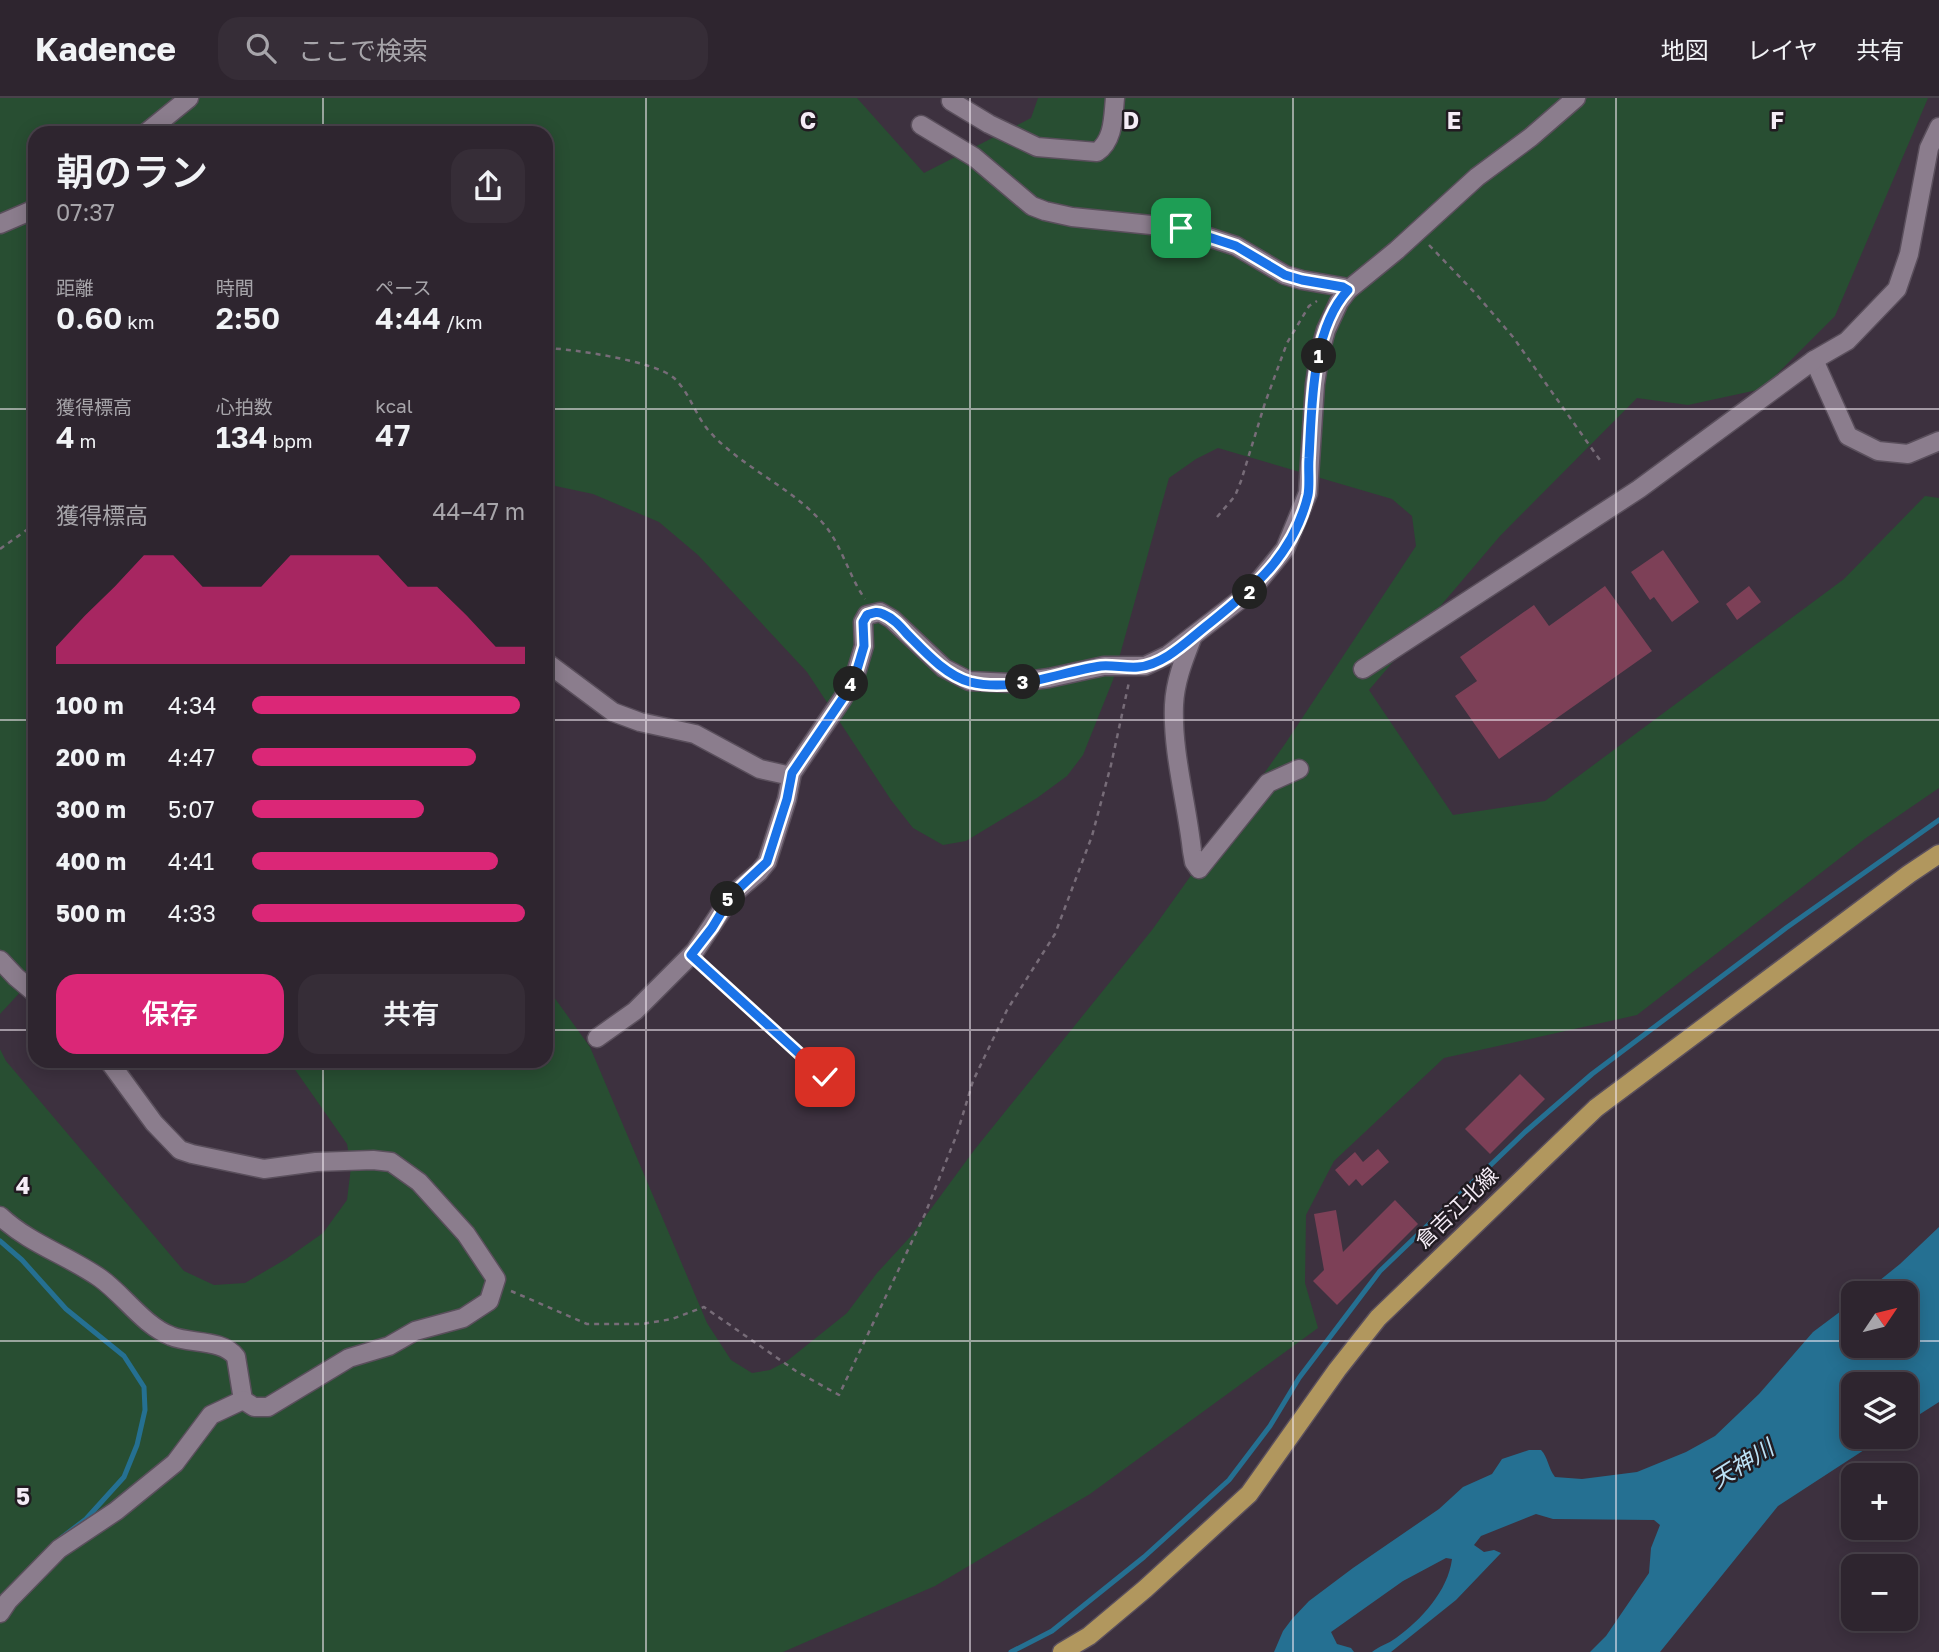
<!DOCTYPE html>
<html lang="ja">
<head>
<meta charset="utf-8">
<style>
  body { margin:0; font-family:"Golos Text","Noto Sans JP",sans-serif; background:#362d37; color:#f1f3f6; height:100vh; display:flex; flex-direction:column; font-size:26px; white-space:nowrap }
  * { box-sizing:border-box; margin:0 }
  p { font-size:23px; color:#a7a5aa }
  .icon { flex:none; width:38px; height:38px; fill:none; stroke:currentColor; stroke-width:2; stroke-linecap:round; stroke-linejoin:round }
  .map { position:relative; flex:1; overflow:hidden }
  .drawer { position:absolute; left:28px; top:28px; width:525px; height:942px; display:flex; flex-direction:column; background:#2e252f; border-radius:21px; box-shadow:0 4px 18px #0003,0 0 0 2px #49424b }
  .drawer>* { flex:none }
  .needle { width:46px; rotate:55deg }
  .fabs { position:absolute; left:1841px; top:1183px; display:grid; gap:14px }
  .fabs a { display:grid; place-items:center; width:77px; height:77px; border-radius:14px; background:#2e252f; box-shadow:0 4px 18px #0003,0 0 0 2px #49424b; font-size:35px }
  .pin { position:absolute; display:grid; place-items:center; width:60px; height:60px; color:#fff; margin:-30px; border-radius:14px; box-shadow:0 4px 10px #0006 }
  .km { position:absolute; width:35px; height:35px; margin:-18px; border-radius:50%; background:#222; color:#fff; font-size:19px; line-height:35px; text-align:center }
  .round { display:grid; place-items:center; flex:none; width:74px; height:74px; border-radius:21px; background:#362d37 }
  .headline { display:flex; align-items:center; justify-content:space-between; height:119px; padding:0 28px }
  h1 { font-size:38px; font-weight:600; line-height:52px }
  .metrics { display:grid; grid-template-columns:repeat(3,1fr); gap:10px; height:119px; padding:7px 28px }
  .metrics div { display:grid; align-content:center }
  .metrics b { font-size:30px; font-weight:600 }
  .metrics small { font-size:19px; font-weight:400 }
  .metrics p { font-size:19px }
  .chart { height:196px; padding:14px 28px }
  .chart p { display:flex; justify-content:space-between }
  .chart svg { width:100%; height:126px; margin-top:7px; fill:#db2777; opacity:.7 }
  .action { display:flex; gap:14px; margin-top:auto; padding:14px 28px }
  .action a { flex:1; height:80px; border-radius:21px; background:#db2777; color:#fff; font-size:28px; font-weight:600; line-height:80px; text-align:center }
  .action a+a { background:#362d37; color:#f1f3f6 }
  ul { padding:0 28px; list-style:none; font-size:23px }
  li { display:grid; grid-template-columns:112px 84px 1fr; align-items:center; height:52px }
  li i { height:18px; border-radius:9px; background:#db2777 }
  header { display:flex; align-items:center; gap:42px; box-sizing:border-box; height:98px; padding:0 35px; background:#2e252f; border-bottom:2px solid #49424b }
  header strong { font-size:33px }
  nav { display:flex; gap:38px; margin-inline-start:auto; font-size:24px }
  .search { width:490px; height:63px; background:#362d37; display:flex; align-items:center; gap:18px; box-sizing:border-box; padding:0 24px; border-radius:21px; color:#a7a5aa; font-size:26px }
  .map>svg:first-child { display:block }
  .green { fill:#284e32 }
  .water { fill:#257092 }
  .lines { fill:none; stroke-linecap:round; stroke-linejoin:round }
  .stream { stroke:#257092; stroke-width:5 }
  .building { fill:#7d4057 }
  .minor-casing { stroke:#5a4f5c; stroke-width:21 }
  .major-casing { stroke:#5a4f5c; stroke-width:21 }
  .path { stroke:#776c78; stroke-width:2.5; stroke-dasharray:5 5; stroke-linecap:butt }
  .minor { stroke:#8b7d8d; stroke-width:18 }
  .major { stroke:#b1975e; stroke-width:18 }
  .route-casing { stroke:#fff; stroke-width:14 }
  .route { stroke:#1a73e8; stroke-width:9 }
  .grid { fill:none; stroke:#f5ecf6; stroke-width:2; stroke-opacity:0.55 }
  .labels { text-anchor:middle; stroke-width:5; stroke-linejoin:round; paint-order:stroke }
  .street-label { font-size:21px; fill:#f5ecf6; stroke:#211b21 }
  .water-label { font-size:23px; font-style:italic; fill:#bce1f5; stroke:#211b21 }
  .grid-label { font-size:23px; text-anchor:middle; font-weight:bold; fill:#f5ecf6; stroke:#211b21; stroke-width:5; stroke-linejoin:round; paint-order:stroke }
</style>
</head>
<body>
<header>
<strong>Kadence</strong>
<div class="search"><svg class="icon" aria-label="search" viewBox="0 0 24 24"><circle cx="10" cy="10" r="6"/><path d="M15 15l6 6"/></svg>ここで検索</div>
<nav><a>地図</a><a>レイヤ</a><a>共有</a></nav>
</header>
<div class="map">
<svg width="1939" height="1554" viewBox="0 0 1939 1554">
  <rect width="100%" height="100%" fill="#3d313f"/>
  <polygon class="green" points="0,0 857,0 924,75 1031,20 1038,0 1928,0 1835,218 1762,291 1688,307 1637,300 1500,438 1369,592 1453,717 1545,703 1844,481 1925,398 1939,400 1939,690 1866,740 1637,917 1444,960 1334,1063 1306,1117 1305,1185 1318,1230 1090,1396 935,1488 783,1554 0,1554 0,951 6,963 184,1173 214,1187 245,1185 286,1161 323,1135 347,1102 351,1069 347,1046 289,963 546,962 546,888 590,949 707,1225 731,1262 752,1275 770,1272 787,1263 847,1215 877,1175 911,1138 975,1051 1152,832 1285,646 1416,448 1412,418 1392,401 1218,350 1196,361 1169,380 1113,582 1083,657 1067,678 1037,700 966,743 943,747 913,730 891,702 807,574 698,457 659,424 593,396 546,386 546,35 35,35 35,882 25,889 0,916"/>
  <path class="water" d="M1939,1129v175l-33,21v-39h-53v53h31l-106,69 -118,146h-70l16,-16 43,-63 2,-25 9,-23 -6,-5 -101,-1 -17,-5 -55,22 -7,9 10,7 10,-2 7,3 -45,47 -65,52h-19c7,-6 16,-8 24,-14 25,-18 52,-47 56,-79l-6,-1 -43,23 -72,51 6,12 14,4 3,4h-80l9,-21 9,-12 17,-18 44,-33 86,-59 24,-22 29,-13 10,-15 27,-9h12c7,7 7,18 14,27l27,2 55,-7 49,-20 29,-16 44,-42 54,-62 40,-30v44h53v-53h-42l36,-29z"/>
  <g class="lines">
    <g class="stream">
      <polyline points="0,1143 22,1162 66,1211 124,1258 144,1289 145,1312 137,1347 124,1379 86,1421 61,1440"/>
      <polyline points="1011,1554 1052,1533 1144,1459 1229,1382 1270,1328 1299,1280 1380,1173 1525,1034 1592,976 1786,830 1939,722"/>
    </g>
  </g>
  <g class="building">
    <polygon points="1663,452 1699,504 1672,524 1654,499 1650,502 1631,474"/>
    <polygon points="1605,488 1652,553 1499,661 1455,598 1477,583 1460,559 1534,507 1549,528"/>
    <polygon points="1749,488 1761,504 1737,522 1726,506"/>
    <polygon points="1520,976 1545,1001 1490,1056 1465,1031"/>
    <polygon points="1378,1051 1389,1064 1362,1088 1356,1081 1349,1088 1335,1072 1355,1054 1363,1064"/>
    <polygon points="1395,1102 1418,1126 1337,1207 1313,1183 1324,1172 1314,1116 1336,1112 1343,1154"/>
  </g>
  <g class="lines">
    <defs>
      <g id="minor">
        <path d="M951,3l38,23 48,23 60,5c17,-12 16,-35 18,-54"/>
        <polyline points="921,27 974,59 1032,108 1045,113 1072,119 1181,130 1236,148 1285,177 1302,182 1343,189 1348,192"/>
        <polyline points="146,35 189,0"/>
        <polyline points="0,126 35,111"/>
        <polyline points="1814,262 1848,338 1878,353 1908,356 1939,343"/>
        <path d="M1193,538c-9,23 -18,45 -19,69 -2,48 13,98 18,146l2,11 5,7 69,-86 31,-14"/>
        <polyline points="546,564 613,614 640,624 695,636 760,671 791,678"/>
        <polyline points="1363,571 1639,391 1814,262 1847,243 1897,191 1909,156 1929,50 1939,29"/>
        <polyline points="0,862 16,879 35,895"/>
        <polyline points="597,940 635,913 695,853 732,797 759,774 767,764 787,701 792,675 843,600 856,575 864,548 863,524 867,517 880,514 892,521 944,570 969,583 1011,585 1049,580 1104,568 1145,568 1168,557 1250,494 1285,451 1308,395 1315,286 1320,254 1326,232 1339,204 1348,192 1397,152 1477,79 1531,39 1576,0"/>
        <path d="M0,1118c30,28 67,39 100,62 24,17 43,47 71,58 19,8 52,3 65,21l7,43"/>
        <polyline points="0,1515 8,1503 59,1451 116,1413 175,1365 211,1317 243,1302 254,1309 268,1309 349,1260 389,1248 415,1233 463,1220 489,1203 496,1181 466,1136 419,1084 391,1064 373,1062 316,1064 264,1071 192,1056 180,1052 154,1025 108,962"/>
      </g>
      <polyline id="major" points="1062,1554 1089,1538 1145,1491 1249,1396 1337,1272 1378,1220 1596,1010 1909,776 1939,756"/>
    </defs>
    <use href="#minor" class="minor-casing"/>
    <use href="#major" class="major-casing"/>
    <g class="path">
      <polyline points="1429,147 1476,196 1513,239 1602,365"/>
      <path d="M546,250c27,1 109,13 128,30 16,15 21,37 35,53 32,36 79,54 112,90 20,21 27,54 44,78"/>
      <polyline points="1217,419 1235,398 1241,383 1265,305 1287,245 1309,208 1317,203"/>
      <polyline points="0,451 35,426"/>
      <polyline points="704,868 825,979"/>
      <polyline points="511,1193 587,1226 642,1226 672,1221 704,1209 796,1273 839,1297 925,1116 957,1036 973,983 1007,912 1055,836 1092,738 1111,667 1129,584"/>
    </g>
    <use href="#minor" class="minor"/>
    <use href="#major" class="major"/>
  </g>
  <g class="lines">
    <defs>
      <path id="route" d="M825,979l-134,-122 21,-27 20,-33 35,-33 20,-63 5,-26 51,-75 13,-25 8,-27 -1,-24 4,-7c6,-2 10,-4 16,-1 10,4 17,12 24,20 17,17 38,41 63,48 44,11 89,-10 131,-16 12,-1 25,2 37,1 27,-2 51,-28 72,-44 44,-35 84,-69 98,-128 2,-11 0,-25 1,-37 3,-51 2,-128 39,-168l-5,-3 -41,-7 -17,-5 -49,-29 -55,-18"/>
    </defs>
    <use href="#route" class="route-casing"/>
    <use href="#route" class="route"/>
  </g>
  <path class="grid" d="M323,0v35M646,0v1554M970,0v1554M1293,0v1554M1616,0v1554M0,311h35M546,311h1393M0,622h35M546,622h1393M0,932h35M546,932h1393M323,962v592M0,1243h1853M1906,1243h33"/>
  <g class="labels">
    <g class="street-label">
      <text transform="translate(1457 1110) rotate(-44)" y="7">倉吉江北線</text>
    </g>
    <g class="water-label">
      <text transform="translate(1742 1366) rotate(-32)" y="8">天神川</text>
    </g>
  </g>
  <g class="grid-label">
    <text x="808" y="31">C</text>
    <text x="1131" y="31">D</text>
    <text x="1454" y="31">E</text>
    <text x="1777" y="31">F</text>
    <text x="23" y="1096">4</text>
    <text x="23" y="1407">5</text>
  </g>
</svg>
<div class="fabs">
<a><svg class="needle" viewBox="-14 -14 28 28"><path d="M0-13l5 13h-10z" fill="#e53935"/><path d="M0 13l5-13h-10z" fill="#a7a5aa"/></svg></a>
<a><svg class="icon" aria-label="layers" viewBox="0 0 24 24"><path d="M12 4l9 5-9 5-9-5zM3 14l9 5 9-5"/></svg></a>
<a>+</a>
<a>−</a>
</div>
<div class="pin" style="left:1181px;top:130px;background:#1e9e55"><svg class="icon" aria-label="arrive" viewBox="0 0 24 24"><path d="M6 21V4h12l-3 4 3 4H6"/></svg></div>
<div class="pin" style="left:825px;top:979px;background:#d93025"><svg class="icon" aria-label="check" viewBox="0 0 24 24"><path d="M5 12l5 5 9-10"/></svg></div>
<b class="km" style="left:1319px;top:258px">1</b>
<b class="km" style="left:1250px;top:494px">2</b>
<b class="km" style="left:1023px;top:584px">3</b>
<b class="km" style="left:851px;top:586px">4</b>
<b class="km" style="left:728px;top:801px">5</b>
<section class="drawer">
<div class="headline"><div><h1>朝のラン</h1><p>07:37</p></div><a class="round"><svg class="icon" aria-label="share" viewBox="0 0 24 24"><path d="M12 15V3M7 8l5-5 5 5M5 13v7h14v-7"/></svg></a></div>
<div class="metrics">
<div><p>距離</p><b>0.60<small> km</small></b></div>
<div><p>時間</p><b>2:50</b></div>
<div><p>ペース</p><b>4:44<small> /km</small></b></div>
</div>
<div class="metrics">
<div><p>獲得標高</p><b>4<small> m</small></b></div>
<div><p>心拍数</p><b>134<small> bpm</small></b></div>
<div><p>kcal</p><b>47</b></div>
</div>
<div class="chart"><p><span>獲得標高</span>44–47 m</p>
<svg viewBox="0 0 160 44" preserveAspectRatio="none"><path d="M0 44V38L10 27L20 17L30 6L40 6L50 17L60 17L70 17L80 6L90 6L100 6L110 6L120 17L130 17L140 27L150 38L160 38V44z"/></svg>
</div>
<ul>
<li><b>100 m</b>4:34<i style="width:98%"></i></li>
<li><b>200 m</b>4:47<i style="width:82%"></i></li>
<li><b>300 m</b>5:07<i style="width:63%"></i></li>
<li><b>400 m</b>4:41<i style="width:90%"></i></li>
<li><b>500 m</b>4:33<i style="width:100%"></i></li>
</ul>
<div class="action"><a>保存</a><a>共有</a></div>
</section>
</div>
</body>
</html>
